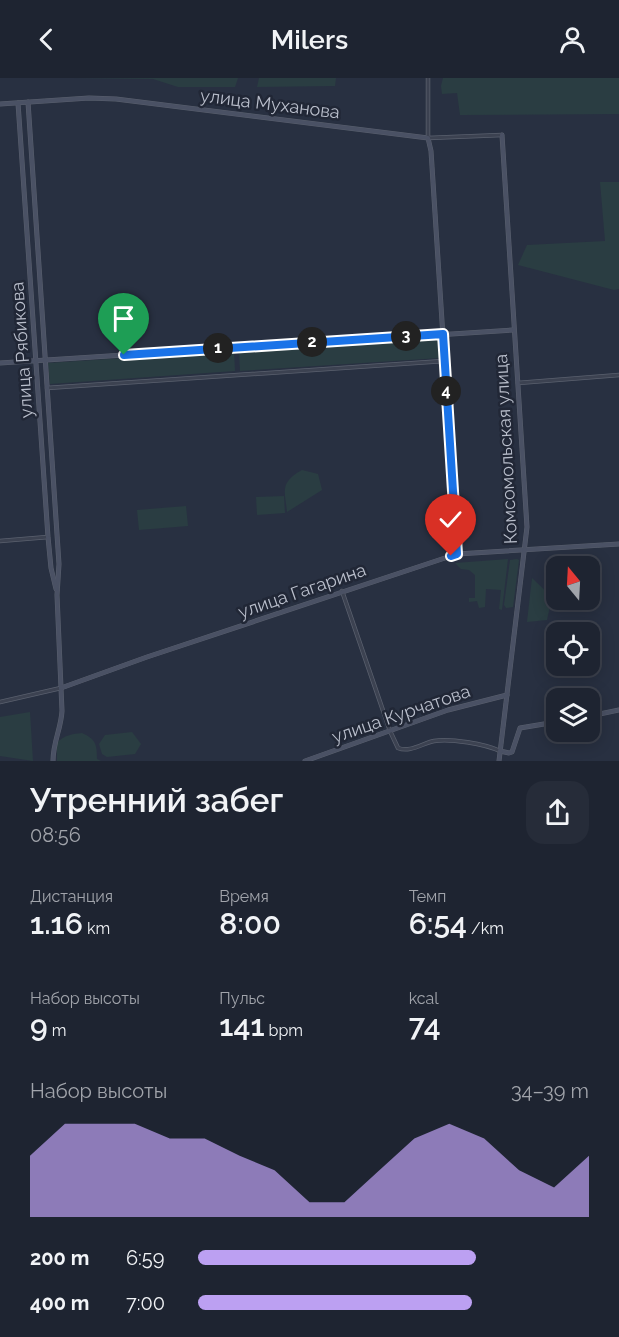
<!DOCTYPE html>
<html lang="ru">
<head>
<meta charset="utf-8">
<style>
  body { margin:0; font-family:Raleway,sans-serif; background:#262c39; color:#f1f3f6; height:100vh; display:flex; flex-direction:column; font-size:22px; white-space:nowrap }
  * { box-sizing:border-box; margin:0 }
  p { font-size:20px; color:#a1a4ab }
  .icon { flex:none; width:33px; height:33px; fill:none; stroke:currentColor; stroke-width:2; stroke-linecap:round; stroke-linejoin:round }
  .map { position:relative; height:683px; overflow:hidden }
  .details { display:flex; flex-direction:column; background:#1e2431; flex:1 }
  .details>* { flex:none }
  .needle { width:39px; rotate:342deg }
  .controls { position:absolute; left:546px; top:478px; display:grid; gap:12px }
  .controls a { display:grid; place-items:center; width:54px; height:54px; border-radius:12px; background:#1e2431; box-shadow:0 3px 15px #0003,0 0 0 2px #3c414d; font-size:30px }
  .pin { position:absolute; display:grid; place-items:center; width:51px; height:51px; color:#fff; margin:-62px -26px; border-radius:50% 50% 50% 0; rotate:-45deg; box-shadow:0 0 6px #0007 }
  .pin .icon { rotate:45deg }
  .km { position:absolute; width:30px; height:30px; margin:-15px; border-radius:50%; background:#222; color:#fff; font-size:16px; line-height:30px; text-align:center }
  .round { display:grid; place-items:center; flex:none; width:63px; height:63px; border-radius:18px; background:#262c39 }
  .summary { display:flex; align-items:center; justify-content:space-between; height:102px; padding:0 30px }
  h1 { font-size:33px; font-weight:600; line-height:45px }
  .stats { display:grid; grid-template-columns:repeat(3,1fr); gap:9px; height:102px; padding:6px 30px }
  .stats div { display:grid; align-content:center }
  .stats b { font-size:30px; font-weight:600 }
  .stats small { font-size:16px; font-weight:400 }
  .stats p { font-size:16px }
  .chart { height:168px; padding:12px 30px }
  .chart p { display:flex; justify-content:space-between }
  .chart svg { width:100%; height:108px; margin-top:6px; fill:#bca0f2; opacity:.7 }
  ul { padding:0 30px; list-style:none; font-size:20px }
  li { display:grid; grid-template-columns:96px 72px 1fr; align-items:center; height:45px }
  li i { height:15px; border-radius:8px; background:#bca0f2 }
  header { display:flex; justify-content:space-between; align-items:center; height:78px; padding:0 30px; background:#1e2431; font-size:27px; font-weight:600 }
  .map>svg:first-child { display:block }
  .green { fill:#2a3d42 }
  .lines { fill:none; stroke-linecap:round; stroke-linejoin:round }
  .street-casing { stroke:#5a606e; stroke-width:4.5 }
  .secondary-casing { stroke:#5a606e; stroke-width:5 }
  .street { stroke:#3c4251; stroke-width:3 }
  .secondary { stroke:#4a5164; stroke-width:4 }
  .route-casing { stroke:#fff; stroke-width:12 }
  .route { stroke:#1a73e8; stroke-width:8 }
  .labels { text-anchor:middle; stroke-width:5; stroke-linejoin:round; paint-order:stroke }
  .street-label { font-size:18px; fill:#b9becb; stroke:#212736 }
</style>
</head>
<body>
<header><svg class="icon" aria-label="back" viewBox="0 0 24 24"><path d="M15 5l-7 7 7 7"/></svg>Milers<svg class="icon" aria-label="person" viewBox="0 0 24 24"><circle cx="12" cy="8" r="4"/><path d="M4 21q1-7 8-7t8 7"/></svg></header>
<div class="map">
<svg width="619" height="683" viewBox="0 0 619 683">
  <rect width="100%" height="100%" fill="#283041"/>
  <g class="green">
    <polygon points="73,0 238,0 235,9 178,9 153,1"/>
    <polygon points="259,0 336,0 335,8 257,9"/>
    <polygon points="443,0 619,0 619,36 460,37 457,15 442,16 441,8"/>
    <polygon points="600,104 619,104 619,211 614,212 518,187 527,167 605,163"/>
    <polygon points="439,260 440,280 240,293 239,273"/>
    <polygon points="234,273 235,293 50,306 48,285"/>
    <path d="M302,392l16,4 4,16 -35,22c-2,-21 -8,-29 15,-42z"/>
    <polygon points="284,418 285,435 257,437 256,419"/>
    <polygon points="186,428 188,448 139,452 137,432"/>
    <polygon points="508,481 502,532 499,531 501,512 486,511 485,529 479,530 477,523 469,524 469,520 475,520 475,497 469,492 461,491 455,485"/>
    <polygon points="517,481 519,482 513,529 506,530 504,527 510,482"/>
    <polygon points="532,500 552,519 547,542 527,544"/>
    <polygon points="30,634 33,683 0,678 0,639"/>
    <polygon points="132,654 141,666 135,676 107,679 102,676 99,666 105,657"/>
    <path d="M82,655c14,6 15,12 15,26l4,2h21h-65v-18c7,-8 15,-9 25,-10z"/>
  </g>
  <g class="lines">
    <defs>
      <g id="street">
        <polyline points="428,0 428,60 502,57"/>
        <polyline points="518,305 619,297"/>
        <polyline points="47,310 444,283"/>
        <polyline points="0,463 48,459"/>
        <path d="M342,513l48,140 8,17c12,5 25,-5 36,-7 16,-3 51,3 66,10"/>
        <polyline points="0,624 61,610"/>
      </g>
      <g id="secondary">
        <path d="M28,24l31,462 -2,31 5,116c-1,18 -9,31 -9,50"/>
        <polyline points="18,25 48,459 51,490 56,511"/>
        <polyline points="0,26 89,20 116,21 428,60 431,73 457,476"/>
        <polyline points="0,285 513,252"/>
        <polyline points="61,610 147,579 457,476 619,466"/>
        <polyline points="590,638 619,632"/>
        <polyline points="500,673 509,675 512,674 520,650 556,644"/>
        <polyline points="305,683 448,632 507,617"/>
        <polyline points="499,683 527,449 502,57"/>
      </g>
    </defs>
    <use href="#street" class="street-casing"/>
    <use href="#secondary" class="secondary-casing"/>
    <use href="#street" class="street"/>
    <use href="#secondary" class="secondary"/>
  </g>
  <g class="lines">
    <defs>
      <polyline id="route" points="124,277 443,256 457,476 451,478"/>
    </defs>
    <use href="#route" class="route-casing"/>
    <use href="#route" class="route"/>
  </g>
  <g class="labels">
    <g class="street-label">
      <text transform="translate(270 26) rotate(7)" y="6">улица Муханова</text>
      <text transform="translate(22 272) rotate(-94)" y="6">улица Рябикова</text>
      <text transform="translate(506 371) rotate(-93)" y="6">Комсомольская улица</text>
      <text transform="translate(302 513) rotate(-19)" y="6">улица Гагарина</text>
      <text transform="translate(401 636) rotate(-19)" y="6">улица Курчатова</text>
    </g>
  </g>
</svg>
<div class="controls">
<a><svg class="needle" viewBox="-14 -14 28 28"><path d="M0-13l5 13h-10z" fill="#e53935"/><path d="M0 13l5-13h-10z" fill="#a1a4ab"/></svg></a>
<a><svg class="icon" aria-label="locate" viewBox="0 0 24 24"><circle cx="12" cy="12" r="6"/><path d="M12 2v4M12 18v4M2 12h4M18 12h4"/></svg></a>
<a><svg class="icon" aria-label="layers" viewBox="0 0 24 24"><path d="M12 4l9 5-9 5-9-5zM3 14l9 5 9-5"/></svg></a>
</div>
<div class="pin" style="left:124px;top:277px;background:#1e9e55"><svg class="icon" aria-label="arrive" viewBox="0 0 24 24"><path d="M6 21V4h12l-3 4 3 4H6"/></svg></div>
<div class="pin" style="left:451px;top:478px;background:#d93025"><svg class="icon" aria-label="check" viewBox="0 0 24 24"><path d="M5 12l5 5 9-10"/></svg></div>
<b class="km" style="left:218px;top:270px">1</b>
<b class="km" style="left:312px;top:264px">2</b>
<b class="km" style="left:406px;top:258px">3</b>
<b class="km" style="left:446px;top:313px">4</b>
</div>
<section class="details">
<div class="summary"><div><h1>Утренний забег</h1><p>08:56</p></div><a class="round"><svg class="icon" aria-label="share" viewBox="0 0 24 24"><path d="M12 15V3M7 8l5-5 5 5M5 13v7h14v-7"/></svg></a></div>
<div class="stats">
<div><p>Дистанция</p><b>1.16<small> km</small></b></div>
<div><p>Время</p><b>8:00</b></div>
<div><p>Темп</p><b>6:54<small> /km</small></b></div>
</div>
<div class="stats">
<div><p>Набор высоты</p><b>9<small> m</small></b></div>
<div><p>Пульс</p><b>141<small> bpm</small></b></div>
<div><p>kcal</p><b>74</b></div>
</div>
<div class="chart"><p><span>Набор высоты</span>34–39 m</p>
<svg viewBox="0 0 160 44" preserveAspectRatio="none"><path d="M0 44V19L10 6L20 6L30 6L40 12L50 12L60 19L70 25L80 38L90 38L100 25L110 12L120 6L130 12L140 25L150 32L160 19V44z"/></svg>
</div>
<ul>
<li><b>200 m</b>6:59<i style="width:71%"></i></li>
<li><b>400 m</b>7:00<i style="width:70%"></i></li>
</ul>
</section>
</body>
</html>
